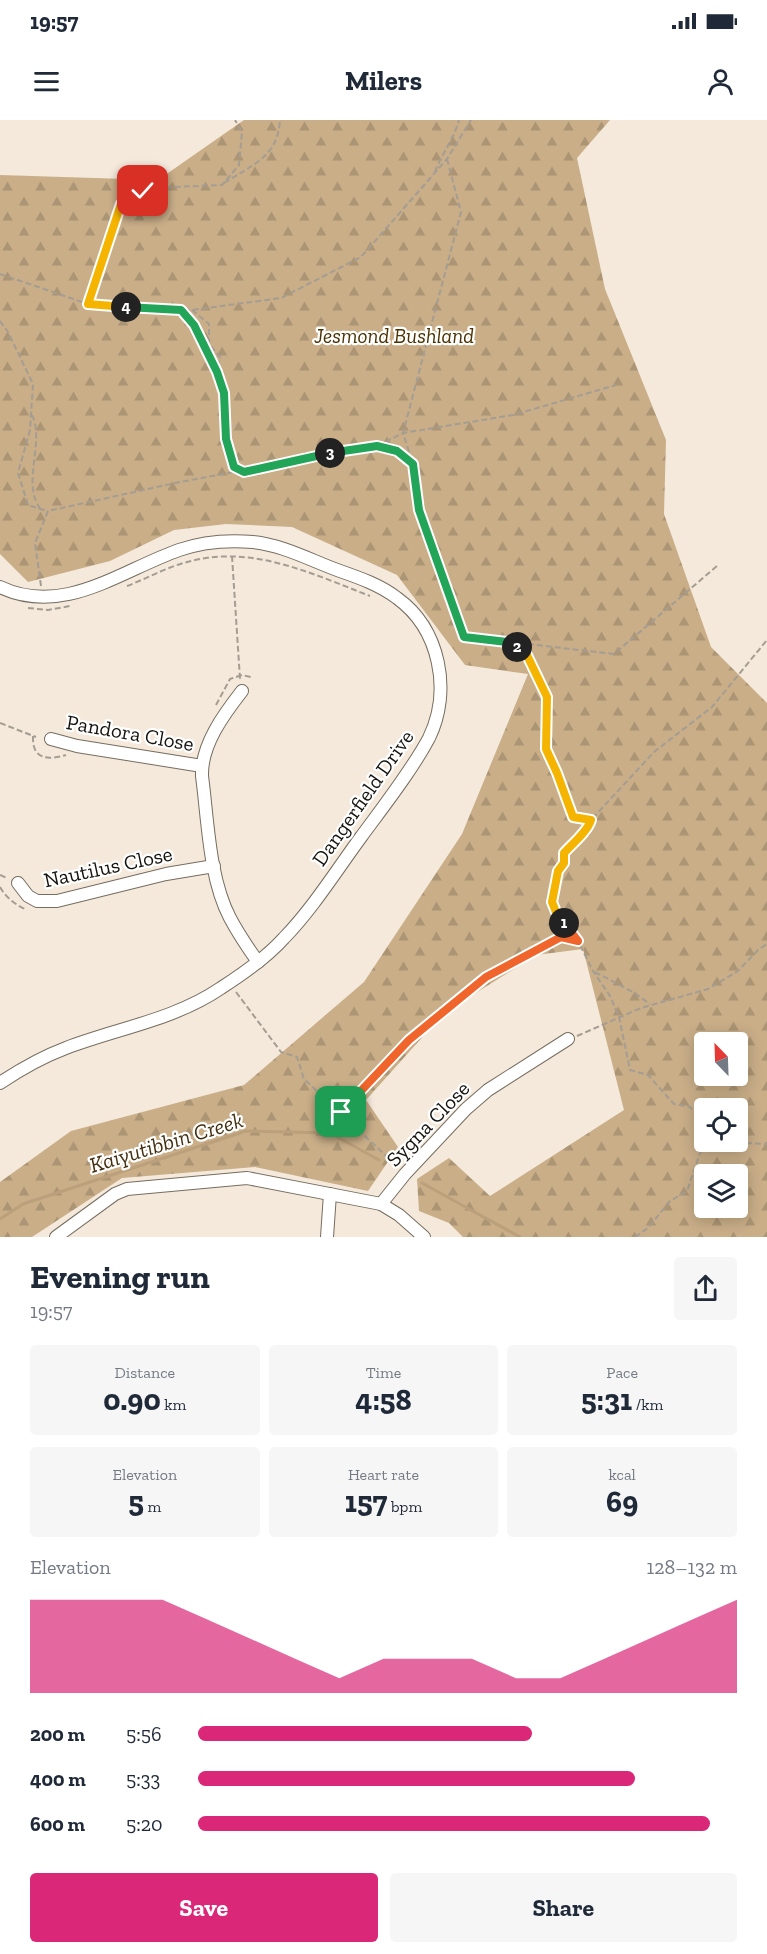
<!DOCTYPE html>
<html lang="en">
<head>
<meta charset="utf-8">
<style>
  body { margin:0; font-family:"Zilla Slab",serif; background:#f6f6f7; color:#1f2937; height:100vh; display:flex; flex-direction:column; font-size:22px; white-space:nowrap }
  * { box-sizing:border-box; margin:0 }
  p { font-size:20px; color:#747a83 }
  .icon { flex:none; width:33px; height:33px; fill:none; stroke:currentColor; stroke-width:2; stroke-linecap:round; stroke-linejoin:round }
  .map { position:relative; height:1117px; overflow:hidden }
  .side { display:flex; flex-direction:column; background:#fff; flex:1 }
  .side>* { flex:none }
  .needle { width:39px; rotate:337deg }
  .controls { position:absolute; left:694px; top:912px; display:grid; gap:12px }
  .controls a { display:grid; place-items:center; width:54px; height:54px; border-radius:6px; background:#fff; box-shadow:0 3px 15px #0003; font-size:30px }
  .pin { position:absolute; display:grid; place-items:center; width:51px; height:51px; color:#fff; margin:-26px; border-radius:12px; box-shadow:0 3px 9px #0006 }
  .km { position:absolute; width:30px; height:30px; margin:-15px; border-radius:50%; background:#222; color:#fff; font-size:16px; line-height:30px; text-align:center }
  .round { display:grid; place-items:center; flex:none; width:63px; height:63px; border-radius:6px; background:#f6f6f7 }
  .head { display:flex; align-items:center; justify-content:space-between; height:102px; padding:0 30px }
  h1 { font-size:33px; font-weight:700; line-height:45px }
  .figures { display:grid; grid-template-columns:repeat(3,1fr); gap:9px; height:102px; padding:6px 30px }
  .figures div { display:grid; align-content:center; border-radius:6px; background:#f6f6f7; text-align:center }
  .figures b { font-size:30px; font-weight:700 }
  .figures small { font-size:16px; font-weight:400 }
  .figures p { font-size:16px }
  .chart { height:168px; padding:12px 30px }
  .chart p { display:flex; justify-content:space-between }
  .chart svg { width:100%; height:108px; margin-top:6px; fill:#db2777; opacity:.7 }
  .cta { display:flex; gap:12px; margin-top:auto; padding:12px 30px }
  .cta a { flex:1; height:69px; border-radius:6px; background:#db2777; color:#fff; font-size:24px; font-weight:700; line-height:69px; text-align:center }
  .cta a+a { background:#f6f6f7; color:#1f2937 }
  ul { padding:0 30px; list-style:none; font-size:20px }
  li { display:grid; grid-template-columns:96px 72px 1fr; align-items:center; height:45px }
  li i { height:15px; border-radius:8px; background:#db2777 }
  .status { display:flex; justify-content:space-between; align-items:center; height:42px; padding:0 30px; background:#fff; direction:ltr }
  .status svg { height:16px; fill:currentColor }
  header { display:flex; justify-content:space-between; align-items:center; height:78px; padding:0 30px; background:#fff; font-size:27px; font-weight:700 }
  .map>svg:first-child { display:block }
  .forest { fill:url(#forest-firs); fill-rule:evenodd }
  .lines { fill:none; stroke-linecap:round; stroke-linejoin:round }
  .stream { stroke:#bba07b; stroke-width:3 }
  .minor-casing { stroke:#766d60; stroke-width:14 }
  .path { stroke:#a59d92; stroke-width:2; stroke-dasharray:6 3; stroke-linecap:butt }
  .minor { stroke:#fff; stroke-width:12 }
  .split-1-casing { stroke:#fff; stroke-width:12 }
  .split-2-casing { stroke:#fff; stroke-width:12 }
  .split-3-casing { stroke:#fff; stroke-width:12 }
  .split-4-casing { stroke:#fff; stroke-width:12 }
  .split-5-casing { stroke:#fff; stroke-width:12 }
  .split-1 { stroke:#f0652b; stroke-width:8 }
  .split-2 { stroke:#f5b400; stroke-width:8 }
  .split-3 { stroke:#22a559; stroke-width:8 }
  .split-4 { stroke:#22a559; stroke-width:8 }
  .split-5 { stroke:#f5b400; stroke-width:8 }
  .labels { text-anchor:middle; stroke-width:4.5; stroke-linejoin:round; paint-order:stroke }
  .park-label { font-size:21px; font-style:italic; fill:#4d3100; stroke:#fff }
  .street-label { font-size:21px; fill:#16130e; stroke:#fff }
  .water-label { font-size:22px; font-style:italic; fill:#442f10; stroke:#fff }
</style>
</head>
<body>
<div class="status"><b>19:57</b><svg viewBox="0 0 49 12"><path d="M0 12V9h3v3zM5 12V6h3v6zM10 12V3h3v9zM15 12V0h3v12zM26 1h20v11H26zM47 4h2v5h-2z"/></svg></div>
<header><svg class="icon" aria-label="menu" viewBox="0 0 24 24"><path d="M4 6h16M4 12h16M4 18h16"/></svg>Milers<svg class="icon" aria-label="person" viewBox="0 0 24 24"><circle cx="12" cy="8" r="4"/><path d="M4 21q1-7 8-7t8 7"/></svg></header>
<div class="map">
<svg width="767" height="1117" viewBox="0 0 767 1117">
  <defs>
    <pattern id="forest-firs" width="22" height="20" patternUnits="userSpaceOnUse" patternTransform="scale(1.5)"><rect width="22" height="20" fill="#c9ae88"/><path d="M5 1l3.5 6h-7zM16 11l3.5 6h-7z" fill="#ac9574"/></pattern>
  </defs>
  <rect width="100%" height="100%" fill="#f4e9db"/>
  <path class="forest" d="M244,0h366l-33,38 28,131 61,151 -2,74 47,133 56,56v534h-304l-14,-14 -30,-12 -2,-32 32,-21 41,38 134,-86 -41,-161 -47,6 -92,58 -78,87 32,47 -30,44 -113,-24 -133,11 -90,59h-32v-55l71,-51 173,-46 120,-103 98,-148 66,-160 -63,-9 -68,-90 -105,-48 -66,-3 -52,6 -64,31 -82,21 -28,-28v-379l158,5zM705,922h33v34h-33zM705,988h33v34h-33zM705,1054h33v34h-33z"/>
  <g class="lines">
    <g class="stream">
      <polyline points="422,1063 520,1117"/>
      <polyline points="0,1099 23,1084 246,1011 330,1013 379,1040"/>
    </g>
    <defs>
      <g id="minor">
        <path d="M0,467c63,30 120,-16 179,-37 23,-8 50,-10 74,-8 30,3 59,19 87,29 20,7 40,14 57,27 43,31 55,93 32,140 -17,32 -46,69 -68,99 -25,34 -48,71 -77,101 -18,20 -41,36 -63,50 -47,32 -103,40 -155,60 -24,9 -45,21 -66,35"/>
        <path d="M242,571c-18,23 -41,54 -40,85 6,45 7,102 28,142 8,15 18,30 28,44"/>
        <polyline points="51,619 77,626 202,646"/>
        <polyline points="18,763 28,776 37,781 57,781 166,754 214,746"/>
        <polyline points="381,1084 405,1054 466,989 488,970 568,919"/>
        <polyline points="56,1117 115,1074 127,1069 247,1058 381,1084 399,1095 424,1117"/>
        <polyline points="327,1117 330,1074"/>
      </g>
    </defs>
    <use href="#minor" class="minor-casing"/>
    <g class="path">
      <polyline points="447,39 461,92 403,313 413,344 419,390 464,517 507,522 525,531 547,577 545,629 557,653 573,697 591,700"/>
      <path d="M435,52c7,-19 19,-33 24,-52"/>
      <path d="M224,63c28,-18 54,-26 56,-63"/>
      <polyline points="0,154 88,184 192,190 281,178 361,137 447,39 471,0"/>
      <polyline points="88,183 121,84 143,71 172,67 222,65 239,45 242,12 235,0"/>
      <polyline points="181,190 194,205 217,252 224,273 226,319 234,352"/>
      <polyline points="192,190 209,204 209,224 220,237 217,252"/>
      <polyline points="0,201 8,212 33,264 30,310 18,353 28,385 47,391"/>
      <path d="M32,295c11,22 -4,56 2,80 1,5 4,10 6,14"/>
      <polyline points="377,326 397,331 411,343"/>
      <polyline points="232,436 240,559"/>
      <polyline points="41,466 35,423 48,391 175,363 234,352 244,352 335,332 377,326 403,313 513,295 616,265"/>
      <path d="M127,466c21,-8 42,-20 64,-25 62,-16 122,13 179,35"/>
      <polyline points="28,488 48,490 70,486"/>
      <polyline points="510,522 614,534 717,446"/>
      <polyline points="216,585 230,559 242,555 251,557"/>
      <polyline points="0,603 36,617"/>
      <path d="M33,616c-1,24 15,24 33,19"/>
      <polyline points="0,755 7,758"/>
      <path d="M0,767c6,11 16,18 27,23"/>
      <path d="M578,821l-22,-29 -4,-10 6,-31 6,-8v-10c8,-10 23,-22 27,-33l63,-68 58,-45 55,-67"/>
      <polyline points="595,852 633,872 650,884"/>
      <polyline points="236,872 281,932 297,937 304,959 398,1047"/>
      <polyline points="577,916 641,888 708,869 738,851 759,829 767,824"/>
      <polyline points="341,992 409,920 486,857 561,817 578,821 593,851 610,876 619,897 630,950 648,955 674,984 690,987 705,1005"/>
      <polyline points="728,1022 767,1024"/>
      <polyline points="635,1117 648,1108 670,1081 687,1071 700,1033 715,1022"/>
    </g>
    <use href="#minor" class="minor"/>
  </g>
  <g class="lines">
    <defs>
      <polyline id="split-1" points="341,992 409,920 486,857 561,817 578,821 564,803"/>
      <path id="split-2" d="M517,527l8,4 22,46 -1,52 11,24 16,44 18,3c-3,11 -19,24 -27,33v10l-6,8 -6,31 4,10 8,11"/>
      <polyline id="split-3" points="330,333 377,326 397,331 413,344 419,390 464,517 507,522 517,527"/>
      <polyline id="split-4" points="126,187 181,190 194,205 217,252 224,273 226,319 234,347 244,352 330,333"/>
      <polyline id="split-5" points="126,187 88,184 121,84 143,71"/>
    </defs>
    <use href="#split-1" class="split-1-casing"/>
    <use href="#split-2" class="split-2-casing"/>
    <use href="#split-3" class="split-3-casing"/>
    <use href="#split-4" class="split-4-casing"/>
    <use href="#split-5" class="split-5-casing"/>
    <use href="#split-1" class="split-1"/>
    <use href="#split-2" class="split-2"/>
    <use href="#split-3" class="split-3"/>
    <use href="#split-4" class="split-4"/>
    <use href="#split-5" class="split-5"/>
  </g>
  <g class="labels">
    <g class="park-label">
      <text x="394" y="223">Jesmond Bushland</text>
    </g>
    <g class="street-label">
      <text transform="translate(130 613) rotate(10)" y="7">Pandora Close</text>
      <text transform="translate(363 678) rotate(-55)" y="7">Dangerfield Drive</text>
      <text transform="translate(108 747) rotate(-12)" y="7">Nautilus Close</text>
      <text transform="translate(428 1004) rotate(-46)" y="7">Sygna Close</text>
    </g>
    <g class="water-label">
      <text transform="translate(166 1022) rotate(-17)" y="8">Kaiyutibbin Creek</text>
    </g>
  </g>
</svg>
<div class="controls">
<a><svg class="needle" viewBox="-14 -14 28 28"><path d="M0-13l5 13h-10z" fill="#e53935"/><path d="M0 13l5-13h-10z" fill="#747a83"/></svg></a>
<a><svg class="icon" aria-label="locate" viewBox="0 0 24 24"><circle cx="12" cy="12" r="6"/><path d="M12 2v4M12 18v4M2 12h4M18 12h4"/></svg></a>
<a><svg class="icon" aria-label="layers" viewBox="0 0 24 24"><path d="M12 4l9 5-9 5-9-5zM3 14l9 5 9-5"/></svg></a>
</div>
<div class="pin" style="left:341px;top:992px;background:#1e9e55"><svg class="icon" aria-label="arrive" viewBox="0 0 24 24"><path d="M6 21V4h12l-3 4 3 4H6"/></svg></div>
<div class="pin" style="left:143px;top:71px;background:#d93025"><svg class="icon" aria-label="check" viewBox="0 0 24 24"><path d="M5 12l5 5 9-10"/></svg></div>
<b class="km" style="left:564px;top:803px">1</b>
<b class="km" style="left:517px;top:527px">2</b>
<b class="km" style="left:330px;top:333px">3</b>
<b class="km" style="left:126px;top:187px">4</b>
</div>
<section class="side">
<div class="head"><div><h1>Evening run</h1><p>19:57</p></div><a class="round"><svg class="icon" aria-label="share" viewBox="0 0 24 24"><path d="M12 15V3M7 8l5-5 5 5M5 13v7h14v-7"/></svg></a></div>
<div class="figures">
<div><p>Distance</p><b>0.90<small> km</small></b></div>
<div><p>Time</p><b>4:58</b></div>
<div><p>Pace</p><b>5:31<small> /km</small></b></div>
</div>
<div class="figures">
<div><p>Elevation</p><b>5<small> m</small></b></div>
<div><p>Heart rate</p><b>157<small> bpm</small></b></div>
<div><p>kcal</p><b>69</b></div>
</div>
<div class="chart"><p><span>Elevation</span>128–132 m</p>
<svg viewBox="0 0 160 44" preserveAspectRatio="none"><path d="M0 44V6L10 6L20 6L30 6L40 14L50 22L60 30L70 38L80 30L90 30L100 30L110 38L120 38L130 30L140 22L150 14L160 6V44z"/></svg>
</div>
<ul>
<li><b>200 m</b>5:56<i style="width:62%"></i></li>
<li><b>400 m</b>5:33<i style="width:81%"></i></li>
<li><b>600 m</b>5:20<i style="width:95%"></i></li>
</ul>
<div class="cta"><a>Save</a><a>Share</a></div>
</section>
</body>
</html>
